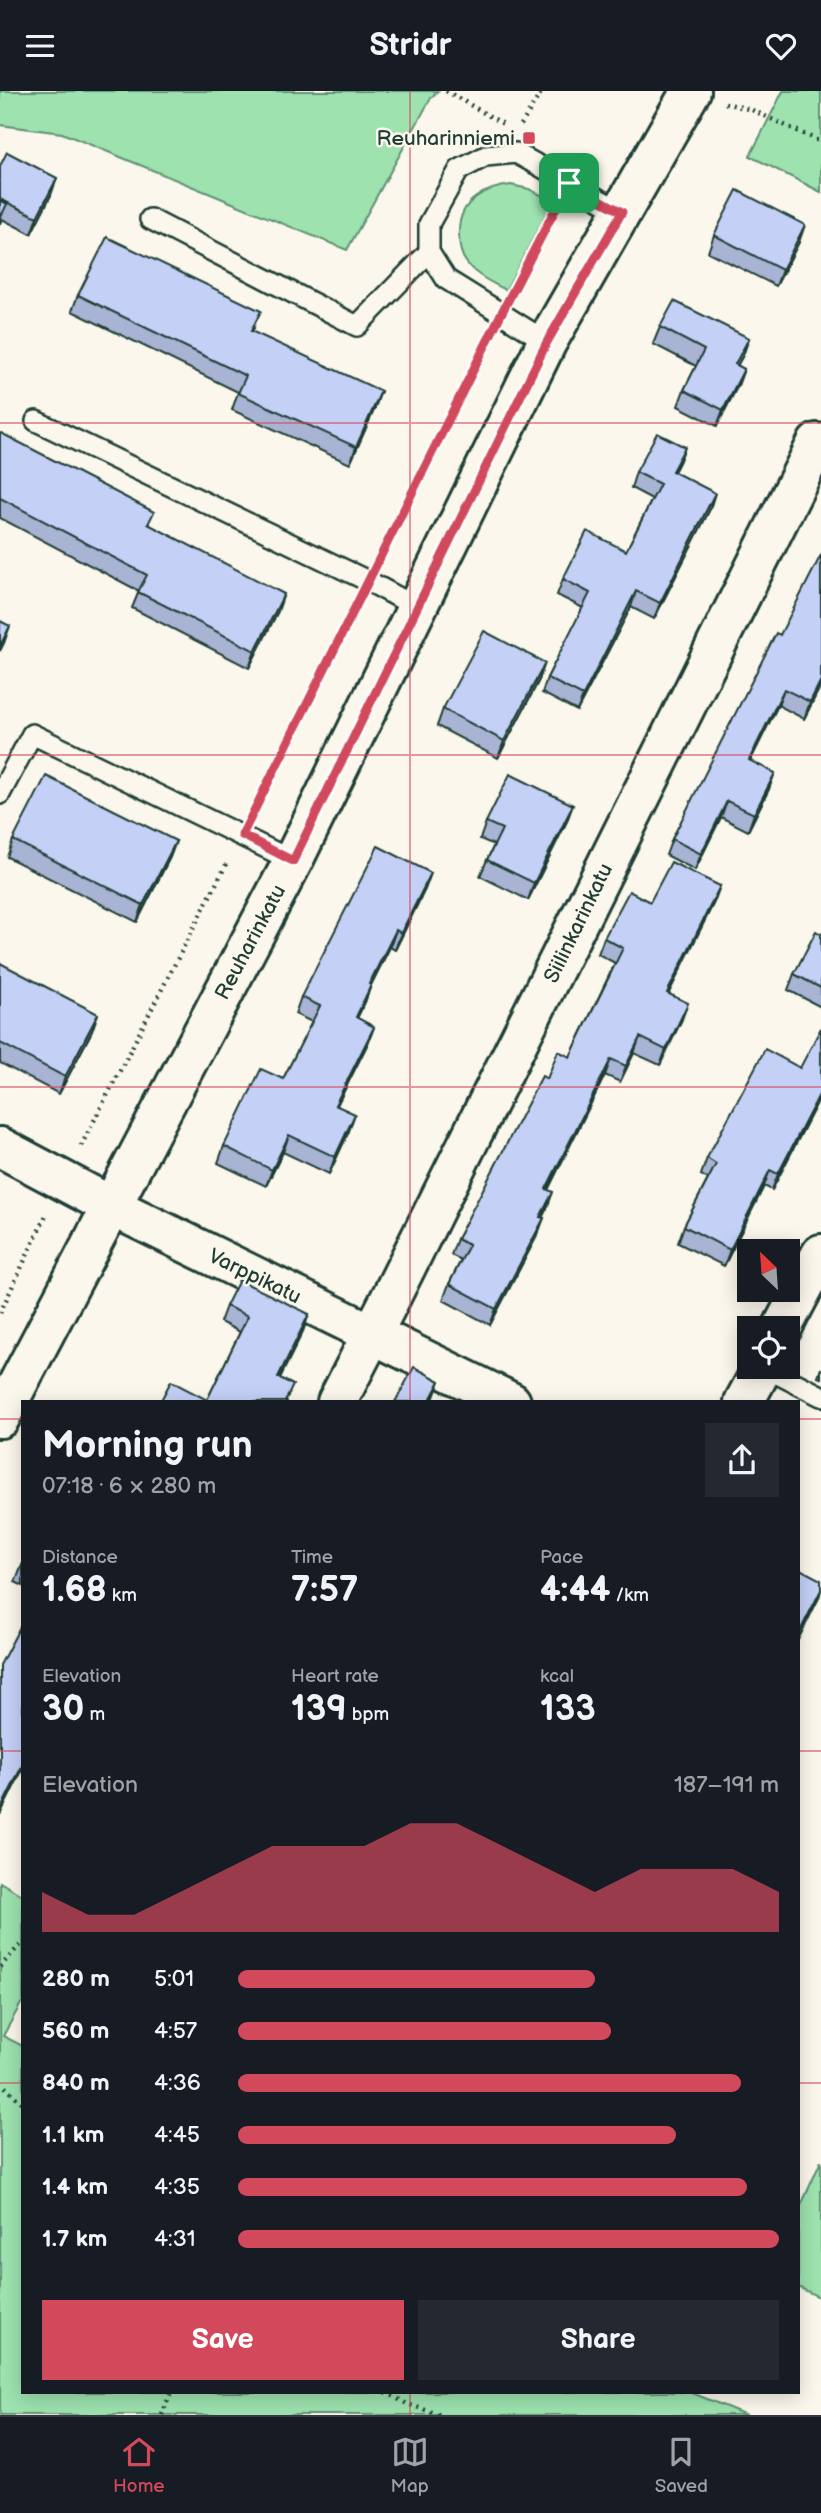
<!DOCTYPE html>
<html lang="en">
<head>
<meta charset="utf-8">
<style>
  body { margin:0; font-family:"Balsamiq Sans",sans-serif; background:#242831; color:#f1f3f6; height:100vh; display:flex; flex-direction:column; font-size:26px; white-space:nowrap }
  * { box-sizing:border-box; margin:0 }
  p { font-size:23px; color:#9ea1a6 }
  .icon { flex:none; width:38px; height:38px; fill:none; stroke:currentColor; stroke-width:2; stroke-linecap:round; stroke-linejoin:round }
  .map { position:relative; flex:1; overflow:hidden }
  .drawer { position:absolute; left:21px; top:1309px; width:779px; height:994px; display:flex; flex-direction:column; background:#171b24; border-radius:0px; box-shadow:0 4px 18px #0003 }
  .drawer>* { flex:none }
  .needle { width:46px; rotate:335deg }
  .controls { position:absolute; left:737px; top:1148px; display:grid; gap:14px }
  .controls a { display:grid; place-items:center; width:63px; height:63px; border-radius:0px; background:#171b24; box-shadow:0 4px 18px #0003; font-size:35px }
  .pin { position:absolute; display:grid; place-items:center; width:60px; height:60px; color:#fff; margin:-30px; border-radius:14px; box-shadow:0 4px 10px #0006 }
  .round { display:grid; place-items:center; flex:none; width:74px; height:74px; border-radius:0px; background:#242831 }
  .headline { display:flex; align-items:center; justify-content:space-between; height:119px; padding:0 21px }
  h1 { font-size:38px; font-weight:700; line-height:52px }
  .metrics { display:grid; grid-template-columns:repeat(3,1fr); gap:10px; height:119px; padding:7px 21px }
  .metrics div { display:grid; align-content:center }
  .metrics b { font-size:35px; font-weight:700 }
  .metrics small { font-size:19px; font-weight:400 }
  .metrics p { font-size:19px }
  .chart { height:196px; padding:14px 21px }
  .chart p { display:flex; justify-content:space-between }
  .chart svg { width:100%; height:126px; margin-top:7px; fill:#d1495b; opacity:.7 }
  .button { display:flex; gap:14px; margin-top:auto; padding:14px 21px }
  .button a { flex:1; height:80px; border-radius:0px; background:#d1495b; color:#fff; font-size:28px; font-weight:700; line-height:80px; text-align:center }
  .button a+a { background:#242831; color:#f1f3f6 }
  ul { padding:0 21px; list-style:none; font-size:23px }
  li { display:grid; grid-template-columns:112px 84px 1fr; align-items:center; height:52px }
  li i { height:18px; border-radius:9px; background:#d1495b }
  header { display:flex; justify-content:space-between; align-items:center; height:91px; padding:0 21px; background:#171b24; font-size:32px; font-weight:700 }
  .tab-bar { display:flex; justify-content:space-around; align-items:center; height:98px; border-top:2px solid #363941; background:#171b24; font-size:19px; color:#9ea1a6 }
  .tab-bar a { display:grid; justify-items:center; gap:4px }
  .tab-bar .on { color:#d1495b }
  .map>svg:first-child { display:block }
  .green { fill:#9de2af; stroke:#5e9072; stroke-width:2 }
  .lines { fill:none; stroke-linecap:round; stroke-linejoin:round }
  .service-casing { stroke:#1f3d34; stroke-width:24 }
  .minor-casing { stroke:#1f3d34; stroke-width:44 }
  .tertiary-casing { stroke:#1f3d34; stroke-width:44 }
  .path { stroke:#1f3d34; stroke-width:4.5; stroke-dasharray:2 5; stroke-linecap:butt }
  .service { stroke:#fbf7ec; stroke-width:19 }
  .minor { stroke:#fbf7ec; stroke-width:38 }
  .tertiary { stroke:#fbf7ec; stroke-width:38 }
  .wall { fill:#a9b3d4; stroke:#1f3d34; stroke-width:2 }
  .shaded-wall { fill:#8a92ad; stroke:#1f3d34; stroke-width:2 }
  .building { fill:#c5d0f7; stroke:#1f3d34; stroke-width:2 }
  .route-casing { stroke:#fff; stroke-width:14 }
  .route { stroke:#d1495b; stroke-width:9 }
  .grid { fill:none; stroke:#d1495b; stroke-width:2; stroke-opacity:0.55 }
  .poi-dot { fill:#d1495b; stroke:#fbf7ec; stroke-width:2.5 }
  .labels { text-anchor:middle; stroke-width:5; stroke-linejoin:round; paint-order:stroke }
  .poi-label { font-size:21px; fill:#1f3d34; stroke:#fbf7ec; text-anchor:end }
  .street-label { font-size:21px; fill:#1f3d34; stroke:#fbf7ec }
</style>
</head>
<body>
<header><svg class="icon" aria-label="menu" viewBox="0 0 24 24"><path d="M4 6h16M4 12h16M4 18h16"/></svg>Stridr<svg class="icon" aria-label="heart" viewBox="0 0 24 24"><path d="M12 20l-8-8c-3-5 5-10 8-4 3-6 11-1 8 4z"/></svg></header>
<div class="map">
<svg width="821" height="2324" viewBox="0 0 821 2324">
  <rect width="100%" height="100%" fill="#fbf7ec"/>
  <filter id="ink" filterUnits="userSpaceOnUse"><feTurbulence type="fractalNoise" baseFrequency=".0143" numOctaves="2"/><feDisplacementMap in="SourceGraphic" scale="14" xChannelSelector="R" yChannelSelector="G"/><feConvolveMatrix kernelMatrix="1 2 1 2 8 2 1 2 1" color-interpolation-filters="sRGB"/></filter>
  <g filter="url(#ink)">
    <g class="green">
      <polygon points="0,0 438,0 431,7 347,159 62,42 0,34"/>
      <polygon points="783,0 821,0 821,101 750,65"/>
      <path d="M511,94l18,4 24,12 -47,89c-16,-8 -34,-16 -43,-33 -4,-9 -4,-17 -4,-27 1,-30 26,-42 52,-45z"/>
      <polygon points="0,1791 23,1805 23,1909 3,1945 23,1955 23,2301 690,2301 746,2324 0,2324"/>
      <polygon points="821,2070 821,2207 798,2196 798,2121"/>
    </g>
    <g class="lines">
      <defs>
        <g id="service">
          <polyline points="150,128 357,235 429,161"/>
          <polyline points="547,251 446,188 429,161 429,133 459,79 486,65 516,62 622,121"/>
          <polyline points="36,330 368,490 418,517"/>
          <polyline points="0,703 32,643 293,770"/>
          <polyline points="764,1276 821,1305"/>
        </g>
        <g id="minor">
          <polyline points="0,1056 111,1115 511,1311"/>
          <polyline points="782,1237 821,1163"/>
          <polyline points="337,1311 387,1214 817,352"/>
          <polyline points="744,1311 763,1276"/>
        </g>
        <polyline id="tertiary" points="0,1327 293,770 547,251 691,0"/>
      </defs>
      <use href="#service" class="service-casing"/>
      <use href="#minor" class="minor-casing"/>
      <use href="#tertiary" class="tertiary-casing"/>
      <g class="path">
        <polyline points="446,0 503,33"/>
        <polyline points="725,12 752,19 821,51"/>
        <polyline points="521,34 542,0"/>
        <polyline points="513,199 556,116"/>
        <polyline points="380,465 489,247"/>
        <polyline points="254,719 355,517"/>
        <polyline points="81,1055 228,770"/>
        <polyline points="0,1222 47,1122"/>
        <polyline points="0,1876 23,1851"/>
        <polyline points="0,1991 23,2013"/>
        <polyline points="386,2301 407,2313 441,2324"/>
        <polyline points="162,2324 171,2301"/>
      </g>
      <use href="#service" class="service"/>
      <use href="#minor" class="minor"/>
      <use href="#tertiary" class="tertiary"/>
    </g>
    <g class="wall">
      <polygon points="0,75 51,104 31,143 2,128 0,133"/>
      <polygon points="714,144 799,151 776,195 708,161"/>
      <polygon points="78,204 254,237 252,241 375,317 350,373 232,319 238,301 72,220"/>
      <polygon points="660,236 749,247 743,264 737,274 744,278 738,294 717,335 678,315 684,299 696,275 653,253"/>
      <polygon points="0,344 150,434 278,520 249,577 132,517 139,500 0,427"/>
      <polygon points="685,356 679,371 674,381 710,418 654,528 631,516 577,620 542,602 547,587 583,517 557,504 563,488 626,460 652,408 631,397 636,381"/>
      <polygon points="780,544 821,594 804,628 778,614 750,670 769,698 748,740 721,726 695,779 666,764 672,748"/>
      <polygon points="539,589 498,667 437,635 443,618"/>
      <polygon points="567,730 528,809 480,785 487,769 494,754 480,748 486,731"/>
      <polygon points="13,749 176,750 170,766 137,831 7,766"/>
      <polygon points="431,782 425,798 395,859 390,856 371,894 365,911 357,927 374,936 368,952 337,1014 349,1040 329,1083 283,1061 266,1095 218,1072 224,1055 283,988 312,931 295,923 301,906"/>
      <polygon points="720,795 714,811 668,903 682,928 660,974 634,962 620,991 605,984 548,1099 547,1117 542,1126 538,1143 490,1234 443,1209 449,1193 461,1169 451,1164 457,1148 547,988 570,966 615,872 598,863 604,847 650,811"/>
      <polygon points="821,843 821,916 788,899 794,883"/>
      <polygon points="0,872 92,940 59,1003 0,972"/>
      <polygon points="800,977 821,1004 772,1099 764,1095 724,1175 678,1152 684,1135 708,1088 701,1084 707,1067"/>
      <polygon points="226,1215 309,1223 303,1240 280,1287 287,1311 207,1309 240,1241 220,1231"/>
      <polygon points="821,1277 821,1287 818,1286"/>
      <polygon points="23,1472 23,1495 15,1491"/>
    </g>
    <g class="shaded-wall">
      <polygon points="57,87 51,104 31,143 37,126"/>
      <polygon points="805,134 799,151 776,195 782,179"/>
      <polygon points="749,247 743,264 729,290 735,273"/>
      <polygon points="744,278 738,294 717,335 723,319"/>
      <polygon points="381,300 375,317 350,373 356,356"/>
      <polygon points="685,356 679,371 666,396 672,380"/>
      <polygon points="715,402 710,418 654,528 660,512"/>
      <polygon points="636,500 631,516 577,620 583,605"/>
      <polygon points="284,503 278,520 249,577 255,560"/>
      <polygon points="10,535 4,552 0,560 0,555"/>
      <polygon points="545,572 539,589 498,667 504,650"/>
      <polygon points="821,589 821,594 804,628 810,611"/>
      <polygon points="784,598 778,614 743,685 749,669"/>
      <polygon points="775,682 769,698 748,740 754,723"/>
      <polygon points="727,710 721,726 695,779 701,763"/>
      <polygon points="573,714 567,730 528,809 534,792"/>
      <polygon points="176,750 170,766 137,831 143,814"/>
      <polygon points="431,782 425,798 395,859 401,842"/>
      <polygon points="720,795 714,811 661,918 667,902"/>
      <polygon points="396,839 390,856 363,910 369,893"/>
      <polygon points="371,894 365,911 349,943 356,926"/>
      <polygon points="688,912 682,928 660,974 666,959"/>
      <polygon points="98,923 92,940 59,1003 65,986"/>
      <polygon points="374,936 368,952 329,1030 335,1014"/>
      <polygon points="640,946 634,962 620,991 626,975"/>
      <polygon points="611,968 605,984 540,1114 546,1098"/>
      <polygon points="821,1000 821,1004 772,1099 778,1083"/>
      <polygon points="355,1023 349,1040 329,1083 335,1066"/>
      <polygon points="289,1044 283,1061 266,1095 272,1079"/>
      <polygon points="770,1079 764,1095 724,1175 730,1159"/>
      <polygon points="553,1101 547,1117 535,1141 540,1126"/>
      <polygon points="544,1127 538,1143 490,1234 496,1218"/>
      <polygon points="309,1223 303,1240 272,1303 278,1286"/>
      <polygon points="440,1290 434,1306 431,1311 429,1311"/>
      <polygon points="821,1499 819,1507 798,1549 798,1544"/>
      <polygon points="23,1673 23,1678 0,1724 0,1720"/>
    </g>
    <g class="building">
      <polygon points="7,61 57,87 37,126 0,108 0,75"/>
      <polygon points="737,99 805,134 782,179 714,144"/>
      <polygon points="0,109 7,113 0,128"/>
      <polygon points="107,146 261,220 251,240 381,300 356,356 238,302 246,285 78,204"/>
      <polygon points="674,210 749,247 735,273 744,278 723,319 684,299 704,259 660,236"/>
      <polygon points="1,342 154,421 148,433 284,503 255,560 138,501 147,484 0,407 0,344"/>
      <polygon points="657,342 685,356 672,380 715,402 660,512 636,500 583,605 547,587 590,502 563,488 587,440 626,460 660,393 636,381"/>
      <polygon points="821,464 821,589 810,611 784,598 749,669 775,682 754,723 727,710 701,763 672,748 776,542 780,544"/>
      <polygon points="0,530 10,535 0,555"/>
      <polygon points="484,540 545,572 504,650 443,618"/>
      <polygon points="510,683 573,714 534,792 487,769 502,738 486,731"/>
      <polygon points="46,685 176,750 143,814 13,749"/>
      <polygon points="378,755 431,782 401,842 396,839 369,893 371,894 356,926 374,936 335,1014 355,1023 335,1066 289,1044 272,1079 224,1055 261,978 283,988 320,915 301,906"/>
      <polygon points="671,771 720,795 667,902 688,912 666,959 640,946 626,975 611,968 546,1098 553,1101 540,1126 544,1127 496,1218 449,1193 469,1154 457,1148 542,985 547,988 558,960 570,966 623,857 604,847 629,800 650,811"/>
      <polygon points="816,840 821,843 821,897 794,883"/>
      <polygon points="0,872 98,923 65,986 0,952"/>
      <polygon points="821,937 821,1000 778,1083 770,1079 730,1159 684,1135 716,1073 707,1067 765,958 800,977"/>
      <polygon points="239,1189 309,1223 278,1286 293,1294 285,1311 160,1311 171,1290 207,1309 248,1225 226,1215"/>
      <polygon points="414,1276 440,1290 430,1309 433,1311 395,1311"/>
      <polygon points="798,1477 821,1489 821,1499 798,1544"/>
      <polygon points="23,1530 23,1673 0,1720 0,1574"/>
    </g>
  </g>
  <g class="lines" filter="url(#ink)">
    <defs>
      <polygon id="route" points="569,92 622,121 547,251 293,770 242,744 501,223"/>
    </defs>
    <use href="#route" class="route-casing"/>
    <use href="#route" class="route"/>
  </g>
  <path class="grid" d="M410,0v1311M0,332h821M0,664h821M0,996h821M0,1328h23M798,1328h23M0,1660h23M798,1660h23M0,1992h23M798,1992h23M410,2301v23"/>
  <rect class="poi-dot" x="522" y="40" width="14" height="14" rx="3.5"/>
  <g class="labels">
    <g class="poi-label">
      <text x="515" y="54">Reuharinniemi</text>
    </g>
    <g class="street-label">
      <text transform="translate(578 832) rotate(-64)" y="7">Siilinkarinkatu</text>
      <text transform="translate(250 851) rotate(-62)" y="7">Reuharinkatu</text>
      <text transform="translate(255 1185) rotate(26)" y="7">Varppikatu</text>
    </g>
  </g>
</svg>
<div class="controls">
<a><svg class="needle" viewBox="-14 -14 28 28"><path d="M0-13l5 13h-10z" fill="#e53935"/><path d="M0 13l5-13h-10z" fill="#9ea1a6"/></svg></a>
<a><svg class="icon" aria-label="locate" viewBox="0 0 24 24"><circle cx="12" cy="12" r="6"/><path d="M12 2v4M12 18v4M2 12h4M18 12h4"/></svg></a>
</div>
<div class="pin" style="left:569px;top:92px;background:#1e9e55"><svg class="icon" aria-label="arrive" viewBox="0 0 24 24"><path d="M6 21V4h12l-3 4 3 4H6"/></svg></div>
<section class="drawer">
<div class="headline"><div><h1>Morning run</h1><p>07:18 · 6 × 280 m</p></div><a class="round"><svg class="icon" aria-label="share" viewBox="0 0 24 24"><path d="M12 15V3M7 8l5-5 5 5M5 13v7h14v-7"/></svg></a></div>
<div class="metrics">
<div><p>Distance</p><b>1.68<small> km</small></b></div>
<div><p>Time</p><b>7:57</b></div>
<div><p>Pace</p><b>4:44<small> /km</small></b></div>
</div>
<div class="metrics">
<div><p>Elevation</p><b>30<small> m</small></b></div>
<div><p>Heart rate</p><b>139<small> bpm</small></b></div>
<div><p>kcal</p><b>133</b></div>
</div>
<div class="chart"><p><span>Elevation</span>187–191 m</p>
<svg viewBox="0 0 160 44" preserveAspectRatio="none"><path d="M0 44V30L10 38L20 38L30 30L40 22L50 14L60 14L70 14L80 6L90 6L100 14L110 22L120 30L130 22L140 22L150 22L160 30V44z"/></svg>
</div>
<ul>
<li><b>280 m</b>5:01<i style="width:66%"></i></li>
<li><b>560 m</b>4:57<i style="width:69%"></i></li>
<li><b>840 m</b>4:36<i style="width:93%"></i></li>
<li><b>1.1 km</b>4:45<i style="width:81%"></i></li>
<li><b>1.4 km</b>4:35<i style="width:94%"></i></li>
<li><b>1.7 km</b>4:31<i style="width:100%"></i></li>
</ul>
<div class="button"><a>Save</a><a>Share</a></div>
</section>
</div>
<nav class="tab-bar">
<a class="on"><svg class="icon" aria-label="home" viewBox="0 0 24 24"><path d="M3 11l9-7 9 7M6 9v11h12V9"/></svg>Home</a>
<a><svg class="icon" aria-label="map" viewBox="0 0 24 24"><path d="M3 6l6-2 6 2 6-2v14l-6 2-6-2-6 2zM9 4v14M15 6v14"/></svg>Map</a>
<a><svg class="icon" aria-label="saved" viewBox="0 0 24 24"><path d="M7 4h10v16l-5-4-5 4z"/></svg>Saved</a>
</nav>
</body>
</html>
